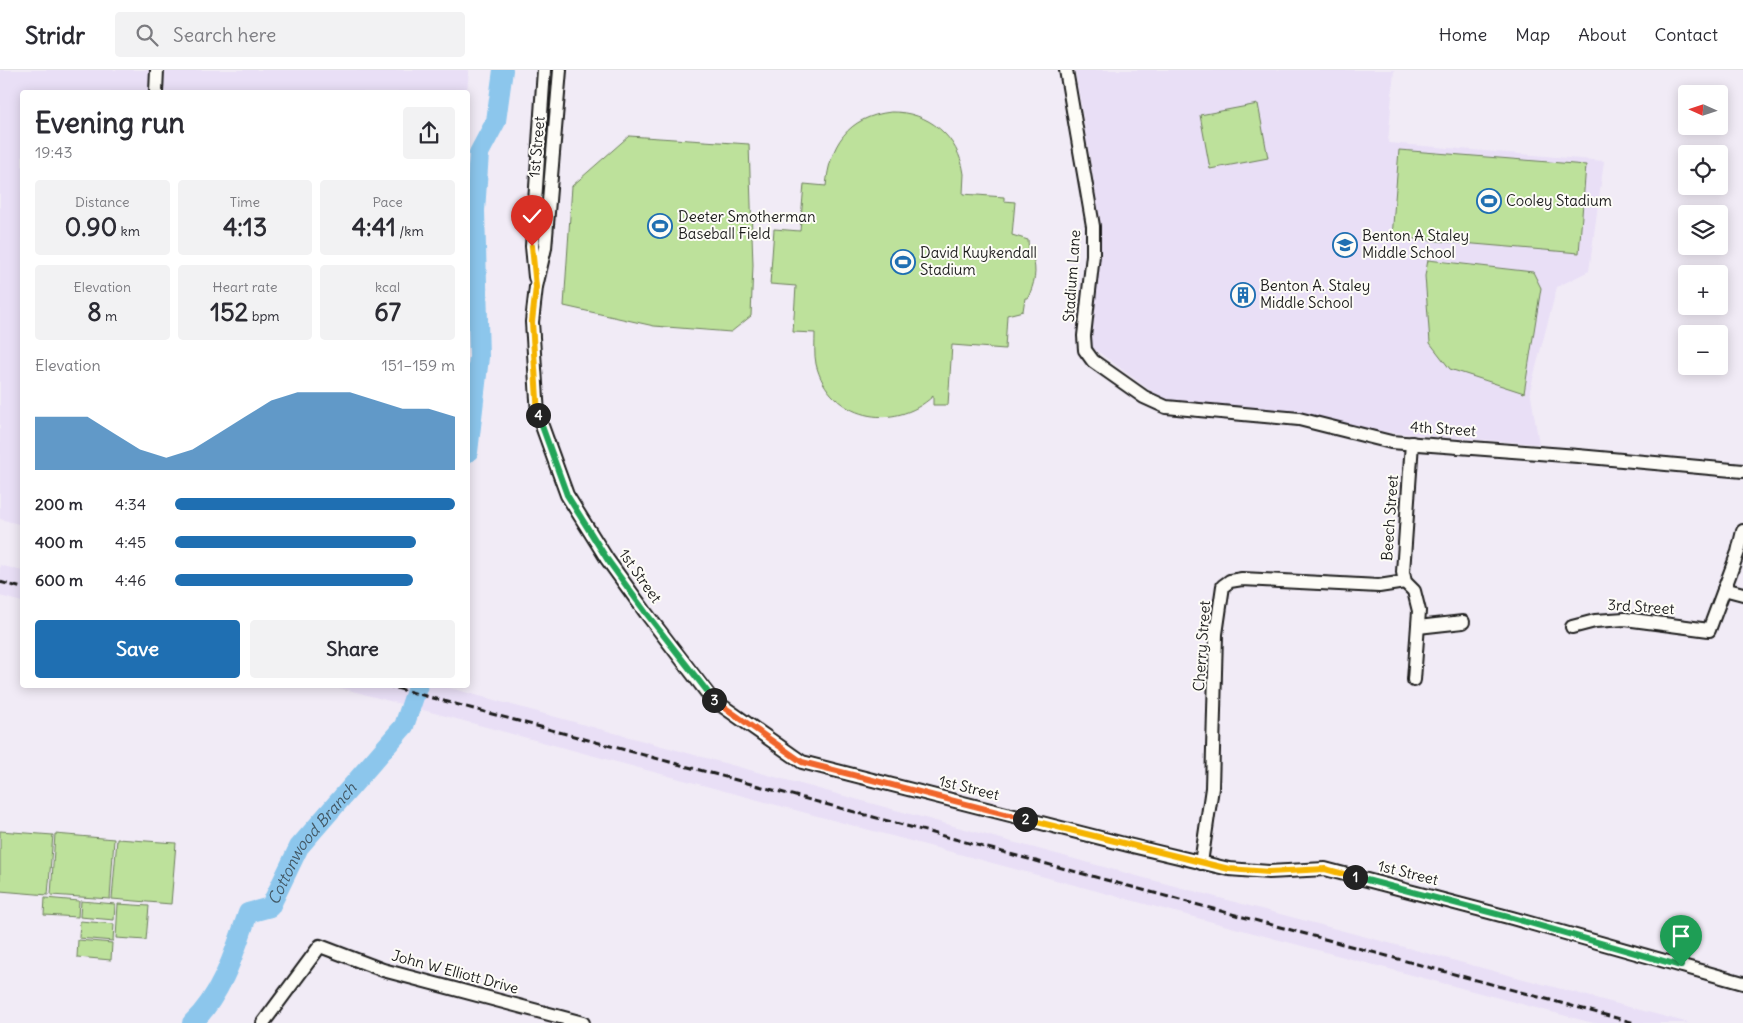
<!DOCTYPE html>
<html lang="en">
<head>
<meta charset="utf-8">
<style>
  body { margin:0; font-family:Delius,sans-serif; background:#f2f2f3; color:#2b2b33; height:100vh; display:flex; flex-direction:column; font-size:19px; white-space:nowrap }
  * { box-sizing:border-box; margin:0 }
  p { font-size:16px; color:#7c7c81 }
  .icon { flex:none; width:28px; height:28px; fill:none; stroke:currentColor; stroke-width:2; stroke-linecap:round; stroke-linejoin:round }
  .map { position:relative; flex:1; overflow:hidden }
  .panel { position:absolute; left:20px; top:20px; width:450px; height:598px; display:flex; flex-direction:column; background:#fff; border-radius:5px; box-shadow:0 2px 12px #0003 }
  .panel>* { flex:none }
  .needle { width:32px; rotate:273deg }
  .tools { position:absolute; left:1678px; top:15px; display:grid; gap:10px }
  .tools a { display:grid; place-items:center; width:50px; height:50px; border-radius:5px; background:#fff; box-shadow:0 2px 12px #0003; font-size:25px }
  .pin { position:absolute; display:grid; place-items:center; width:42px; height:42px; color:#fff; margin:-51px -21px; border-radius:50% 50% 50% 0; rotate:-45deg; box-shadow:0 0 5px #0007 }
  .pin .icon { rotate:45deg }
  .km { position:absolute; width:25px; height:25px; margin:-12px; border-radius:50%; background:#222; color:#fff; font-size:14px; line-height:25px; text-align:center }
  .round { display:grid; place-items:center; flex:none; width:52px; height:52px; border-radius:5px; background:#f2f2f3 }
  .headline { display:flex; align-items:center; justify-content:space-between; height:85px; padding:0 15px }
  h1 { font-size:28px; font-weight:700; line-height:38px }
  .figures { display:grid; grid-template-columns:repeat(3,1fr); gap:8px; height:85px; padding:5px 15px }
  .figures div { display:grid; align-content:center; border-radius:5px; background:#f2f2f3; text-align:center }
  .figures b { font-size:25px; font-weight:700 }
  .figures small { font-size:14px; font-weight:400 }
  .figures p { font-size:14px }
  .chart { height:140px; padding:10px 15px }
  .chart p { display:flex; justify-content:space-between }
  .chart svg { width:100%; height:90px; margin-top:5px; fill:#1f6fb2; opacity:.7 }
  .button { display:flex; gap:10px; margin-top:auto; padding:10px 15px }
  .button a { flex:1; height:58px; border-radius:5px; background:#1f6fb2; color:#fff; font-size:20px; font-weight:700; line-height:58px; text-align:center }
  .button a+a { background:#f2f2f3; color:#2b2b33 }
  ul { padding:0 15px; list-style:none; font-size:16px }
  li { display:grid; grid-template-columns:80px 60px 1fr; align-items:center; height:38px }
  li i { height:12px; border-radius:6px; background:#1f6fb2 }
  header { display:flex; align-items:center; gap:30px; box-sizing:border-box; height:70px; padding:0 25px; background:#fff; border-bottom:1px solid #e1e1e2 }
  header strong { font-size:24px }
  nav { display:flex; gap:28px; margin-inline-start:auto; font-size:18px }
  .search { width:350px; height:45px; background:#f2f2f3; display:flex; align-items:center; gap:12px; box-sizing:border-box; padding:0 18px; border-radius:5px; color:#7c7c81; font-size:19px }
  .map>svg:first-child { display:block }
  .built { fill:#e9dff6 }
  .green { fill:#bde19b; stroke:#6c7e5c }
  .lines { fill:none; stroke-linecap:round; stroke-linejoin:round }
  .river { stroke:#8cc6ec; stroke-width:20 }
  .street-casing { stroke:#1c1c1c; stroke-width:16 }
  .street { stroke:#fdfcf7; stroke-width:12 }
  .rail { stroke:#1c1c1c; stroke-width:3; stroke-dasharray:8 4; stroke-linecap:butt }
  .split-1-casing { stroke:#fff; stroke-width:10 }
  .split-2-casing { stroke:#fff; stroke-width:10 }
  .split-3-casing { stroke:#fff; stroke-width:10 }
  .split-4-casing { stroke:#fff; stroke-width:10 }
  .split-5-casing { stroke:#fff; stroke-width:10 }
  .split-1 { stroke:#22a559; stroke-width:6 }
  .split-2 { stroke:#f5b400; stroke-width:6 }
  .split-3 { stroke:#f0652b; stroke-width:6 }
  .split-4 { stroke:#22a559; stroke-width:6 }
  .split-5 { stroke:#f5b400; stroke-width:6 }
  .labels { text-anchor:middle; stroke-width:4; stroke-linejoin:round; paint-order:stroke }
  .street-label { font-size:15px; fill:#1c1c1c; stroke:#fdfcf7 }
  .poi-label { font-size:15px; fill:#1c1c1c; stroke:#fdfcf7; text-anchor:start }
  .water-label { font-size:16px; font-style:italic; fill:#435865; stroke:#fdfcf7 }
</style>
</head>
<body>
<header>
<strong>Stridr</strong>
<div class="search"><svg class="icon" aria-label="search" viewBox="0 0 24 24"><circle cx="10" cy="10" r="6"/><path d="M15 15l6 6"/></svg>Search here</div>
<nav><a>Home</a><a>Map</a><a>About</a><a>Contact</a></nav>
</header>
<div class="map">
<svg width="1743" height="953" viewBox="0 0 1743 953">
  <rect width="100%" height="100%" fill="#f1ebf6"/>
  <filter id="ink" filterUnits="userSpaceOnUse"><feTurbulence type="fractalNoise" baseFrequency=".02" numOctaves="2"/><feDisplacementMap in="SourceGraphic" scale="10" xChannelSelector="R" yChannelSelector="G"/><feConvolveMatrix kernelMatrix="1 2 1 2 8 2 1 2 1" color-interpolation-filters="sRGB"/></filter>
  <g filter="url(#ink)">
    <g class="built">
      <polygon points="0,0 469,0 467,22 22,22 22,455 0,449"/>
      <polygon points="1075,0 1394,0 1388,73 1604,91 1589,201 1557,217 1530,320 1539,374 1394,363 1339,354 1283,340 1162,329 1090,276 1100,149"/>
      <polygon points="0,495 22,501 22,532 0,526"/>
      <polygon points="330,615 439,615 1133,805 1689,953 1593,953 1272,868"/>
    </g>
    <g class="green">
      <polygon points="1258,34 1268,88 1210,99 1200,45"/>
      <path d="M891,42c37,-1 68,25 73,62 0,7 -1,13 -1,20l41,3v4l11,1 -3,33 16,5 1,15 3,1c6,15 2,28 -4,42h-3l-2,13 -16,4 -2,34 -53,-4 -4,60h-15v-9c-39,37 -104,23 -117,-32 -2,-10 -1,-21 -1,-31l-22,-1 3,-46 -26,-2 4,-55 26,2 4,-47 22,2c4,-41 21,-69 65,-74z"/>
      <polygon points="629,66 749,74 753,195 751,246 731,262 654,256 564,236 572,116"/>
      <polygon points="1399,80 1586,95 1579,183 1392,167"/>
      <polygon points="1428,190 1533,202 1541,218 1524,323 1450,299 1430,273 1425,206"/>
      <polygon points="0,761 53,765 48,825 0,821"/>
      <polygon points="55,764 114,769 110,829 51,825"/>
      <polygon points="117,769 176,773 171,834 112,829"/>
      <polygon points="45,828 79,831 78,847 44,845"/>
      <polygon points="81,831 115,834 114,850 80,847"/>
      <polygon points="118,834 149,836 146,870 116,868"/>
      <polygon points="80,851 114,854 113,871 79,868"/>
      <polygon points="78,870 112,873 111,890 77,887"/>
    </g>
    <g class="lines">
      <g class="river">
        <polyline points="468,382 479,287 475,141 479,83 496,51 503,0"/>
        <path id="s1" d="M192,953c30,-28 43,-72 56,-110l22,-6 29,-60 105,-121 14,-41"/>
      </g>
      <defs>
        <g id="street">
          <polyline points="560,0 545,178 536,217 532,252 538,345 567,425 607,489 646,543 711,628 802,692 1128,775 1229,799 1269,802 1325,799 1512,848 1743,913"/>
          <polyline points="1066,0 1093,156 1093,185 1084,266 1085,280 1093,291 1144,327 1166,337 1299,349 1391,372 1578,386 1743,401"/>
          <polyline points="156,22 157,0"/>
          <polyline points="535,207 532,176 544,0"/>
          <polyline points="1412,373 1403,502 1405,512 1414,521 1419,541 1414,610"/>
          <polyline points="1724,519 1743,524"/>
          <polyline points="1418,557 1463,552"/>
          <polyline points="1572,557 1595,551 1625,549 1709,560 1738,482 1743,461"/>
          <polyline points="1201,793 1212,718 1216,564 1223,516 1230,511 1242,509 1379,516 1405,512"/>
          <polyline points="263,953 320,876 383,900 583,953"/>
        </g>
      </defs>
      <use href="#street" class="street-casing"/>
      <use href="#street" class="street"/>
      <g class="rail">
        <polyline points="0,512 22,518"/>
        <polyline points="385,615 1635,953"/>
      </g>
    </g>
  </g>
  <g class="lines" filter="url(#ink)">
    <defs>
      <polyline id="split-1" points="1355,807 1512,848 1681,896"/>
      <polyline id="split-2" points="1025,749 1229,799 1269,802 1325,799 1355,807"/>
      <polyline id="split-3" points="714,630 802,692 1025,749"/>
      <polyline id="split-4" points="538,345 567,425 607,489 646,543 714,630"/>
      <polyline id="split-5" points="532,176 536,217 532,252 538,345"/>
    </defs>
    <use href="#split-1" class="split-1-casing"/>
    <use href="#split-2" class="split-2-casing"/>
    <use href="#split-3" class="split-3-casing"/>
    <use href="#split-4" class="split-4-casing"/>
    <use href="#split-5" class="split-5-casing"/>
    <use href="#split-1" class="split-1"/>
    <use href="#split-2" class="split-2"/>
    <use href="#split-3" class="split-3"/>
    <use href="#split-4" class="split-4"/>
    <use href="#split-5" class="split-5"/>
  </g>
  <defs>
    <symbol id="stadium-ring" viewBox="-11 -11 22 22"><circle r="9.5" fill="#fdfcf7" stroke="#1f6fb2" stroke-width="1.5"/><path d="M0-5a6.5 5 0 1 0 0 10a6.5 5 0 1 0 0-10ZM-3.5-1.8h7v3.6h-7Z" fill="#1f6fb2"/></symbol>
    <symbol id="school-ring" viewBox="-11 -11 22 22"><circle r="9.5" fill="#fdfcf7" stroke="#1f6fb2" stroke-width="1.5"/><path d="M0-5L7-2L0 1L-7-2ZM-4 1L0 2.5L4 1V4Q0 6-4 4Z" fill="#1f6fb2"/></symbol>
    <symbol id="building-ring" viewBox="-11 -11 22 22"><circle r="9.5" fill="#fdfcf7" stroke="#1f6fb2" stroke-width="1.5"/><path d="M-4-6H4V6H1V3H-1V6H-4ZM-2.5-4.3h1.7v1.8h-1.7ZM.8-4.3h1.7v1.8H.8ZM-2.5-1h1.7V.8h-1.7ZM.8-1h1.7V.8H.8Z" fill="#1f6fb2"/></symbol>
  </defs>
  <g fill-rule="evenodd">
    <use href="#stadium-ring" x="1475" y="117" width="28" height="28"/>
    <use href="#stadium-ring" x="646" y="142" width="28" height="28"/>
    <use href="#school-ring" x="1331" y="161" width="28" height="28"/>
    <use href="#stadium-ring" x="889" y="178" width="28" height="28"/>
    <use href="#building-ring" x="1229" y="211" width="28" height="28"/>
  </g>
  <g class="labels">
    <g class="street-label">
      <text transform="translate(537 77) rotate(-85)" y="5">1st Street</text>
      <text transform="translate(1072 206) rotate(-86)" y="5">Stadium Lane</text>
      <text transform="translate(1443 359) rotate(4)" y="5">4th Street</text>
      <text transform="translate(1390 448) rotate(-86)" y="5">Beech Street</text>
      <text transform="translate(640 506) rotate(55)" y="5">1st Street</text>
      <text transform="translate(1641 537) rotate(4)" y="5">3rd Street</text>
      <text transform="translate(1202 576) rotate(-86)" y="5">Cherry Street</text>
      <text transform="translate(969 718) rotate(14)" y="5">1st Street</text>
      <text transform="translate(1408 803) rotate(14)" y="5">1st Street</text>
      <text transform="translate(455 902) rotate(15)" y="5">John W Elliott Drive</text>
    </g>
    <g class="poi-label">
      <text x="1506" y="136">Cooley Stadium</text>
      <text x="678" y="152">Deeter Smotherman<tspan x="678" dy="17">Baseball Field</tspan></text>
      <text x="1362" y="171">Benton A Staley<tspan x="1362" dy="17">Middle School</tspan></text>
      <text x="920" y="188">David Kuykendall<tspan x="920" dy="17">Stadium</tspan></text>
      <text x="1260" y="221">Benton A. Staley<tspan x="1260" dy="17">Middle School</tspan></text>
    </g>
    <g class="water-label">
      <text dy="6" stroke="none"><textPath href="#s1" startOffset="224">Cottonwood Branch</textPath></text>
    </g>
  </g>
</svg>
<div class="tools">
<a><svg class="needle" viewBox="-14 -14 28 28"><path d="M0-13l5 13h-10z" fill="#e53935"/><path d="M0 13l5-13h-10z" fill="#7c7c81"/></svg></a>
<a><svg class="icon" aria-label="locate" viewBox="0 0 24 24"><circle cx="12" cy="12" r="6"/><path d="M12 2v4M12 18v4M2 12h4M18 12h4"/></svg></a>
<a><svg class="icon" aria-label="layers" viewBox="0 0 24 24"><path d="M12 4l9 5-9 5-9-5zM3 14l9 5 9-5"/></svg></a>
<a>+</a>
<a>−</a>
</div>
<div class="pin" style="left:1681px;top:896px;background:#1e9e55"><svg class="icon" aria-label="arrive" viewBox="0 0 24 24"><path d="M6 21V4h12l-3 4 3 4H6"/></svg></div>
<div class="pin" style="left:532px;top:176px;background:#d93025"><svg class="icon" aria-label="check" viewBox="0 0 24 24"><path d="M5 12l5 5 9-10"/></svg></div>
<b class="km" style="left:1355px;top:807px">1</b>
<b class="km" style="left:1025px;top:749px">2</b>
<b class="km" style="left:714px;top:630px">3</b>
<b class="km" style="left:538px;top:345px">4</b>
<section class="panel">
<div class="headline"><div><h1>Evening run</h1><p>19:43</p></div><a class="round"><svg class="icon" aria-label="share" viewBox="0 0 24 24"><path d="M12 15V3M7 8l5-5 5 5M5 13v7h14v-7"/></svg></a></div>
<div class="figures">
<div><p>Distance</p><b>0.90<small> km</small></b></div>
<div><p>Time</p><b>4:13</b></div>
<div><p>Pace</p><b>4:41<small> /km</small></b></div>
</div>
<div class="figures">
<div><p>Elevation</p><b>8<small> m</small></b></div>
<div><p>Heart rate</p><b>152<small> bpm</small></b></div>
<div><p>kcal</p><b>67</b></div>
</div>
<div class="chart"><p><span>Elevation</span>151–159 m</p>
<svg viewBox="0 0 160 44" preserveAspectRatio="none"><path d="M0 44V18L10 18L20 18L30 26L40 34L50 38L60 34L70 26L80 18L90 10L100 6L110 6L120 6L130 10L140 14L150 14L160 18V44z"/></svg>
</div>
<ul>
<li><b>200 m</b>4:34<i style="width:100%"></i></li>
<li><b>400 m</b>4:45<i style="width:86%"></i></li>
<li><b>600 m</b>4:46<i style="width:85%"></i></li>
</ul>
<div class="button"><a>Save</a><a>Share</a></div>
</section>
</div>
</body>
</html>
